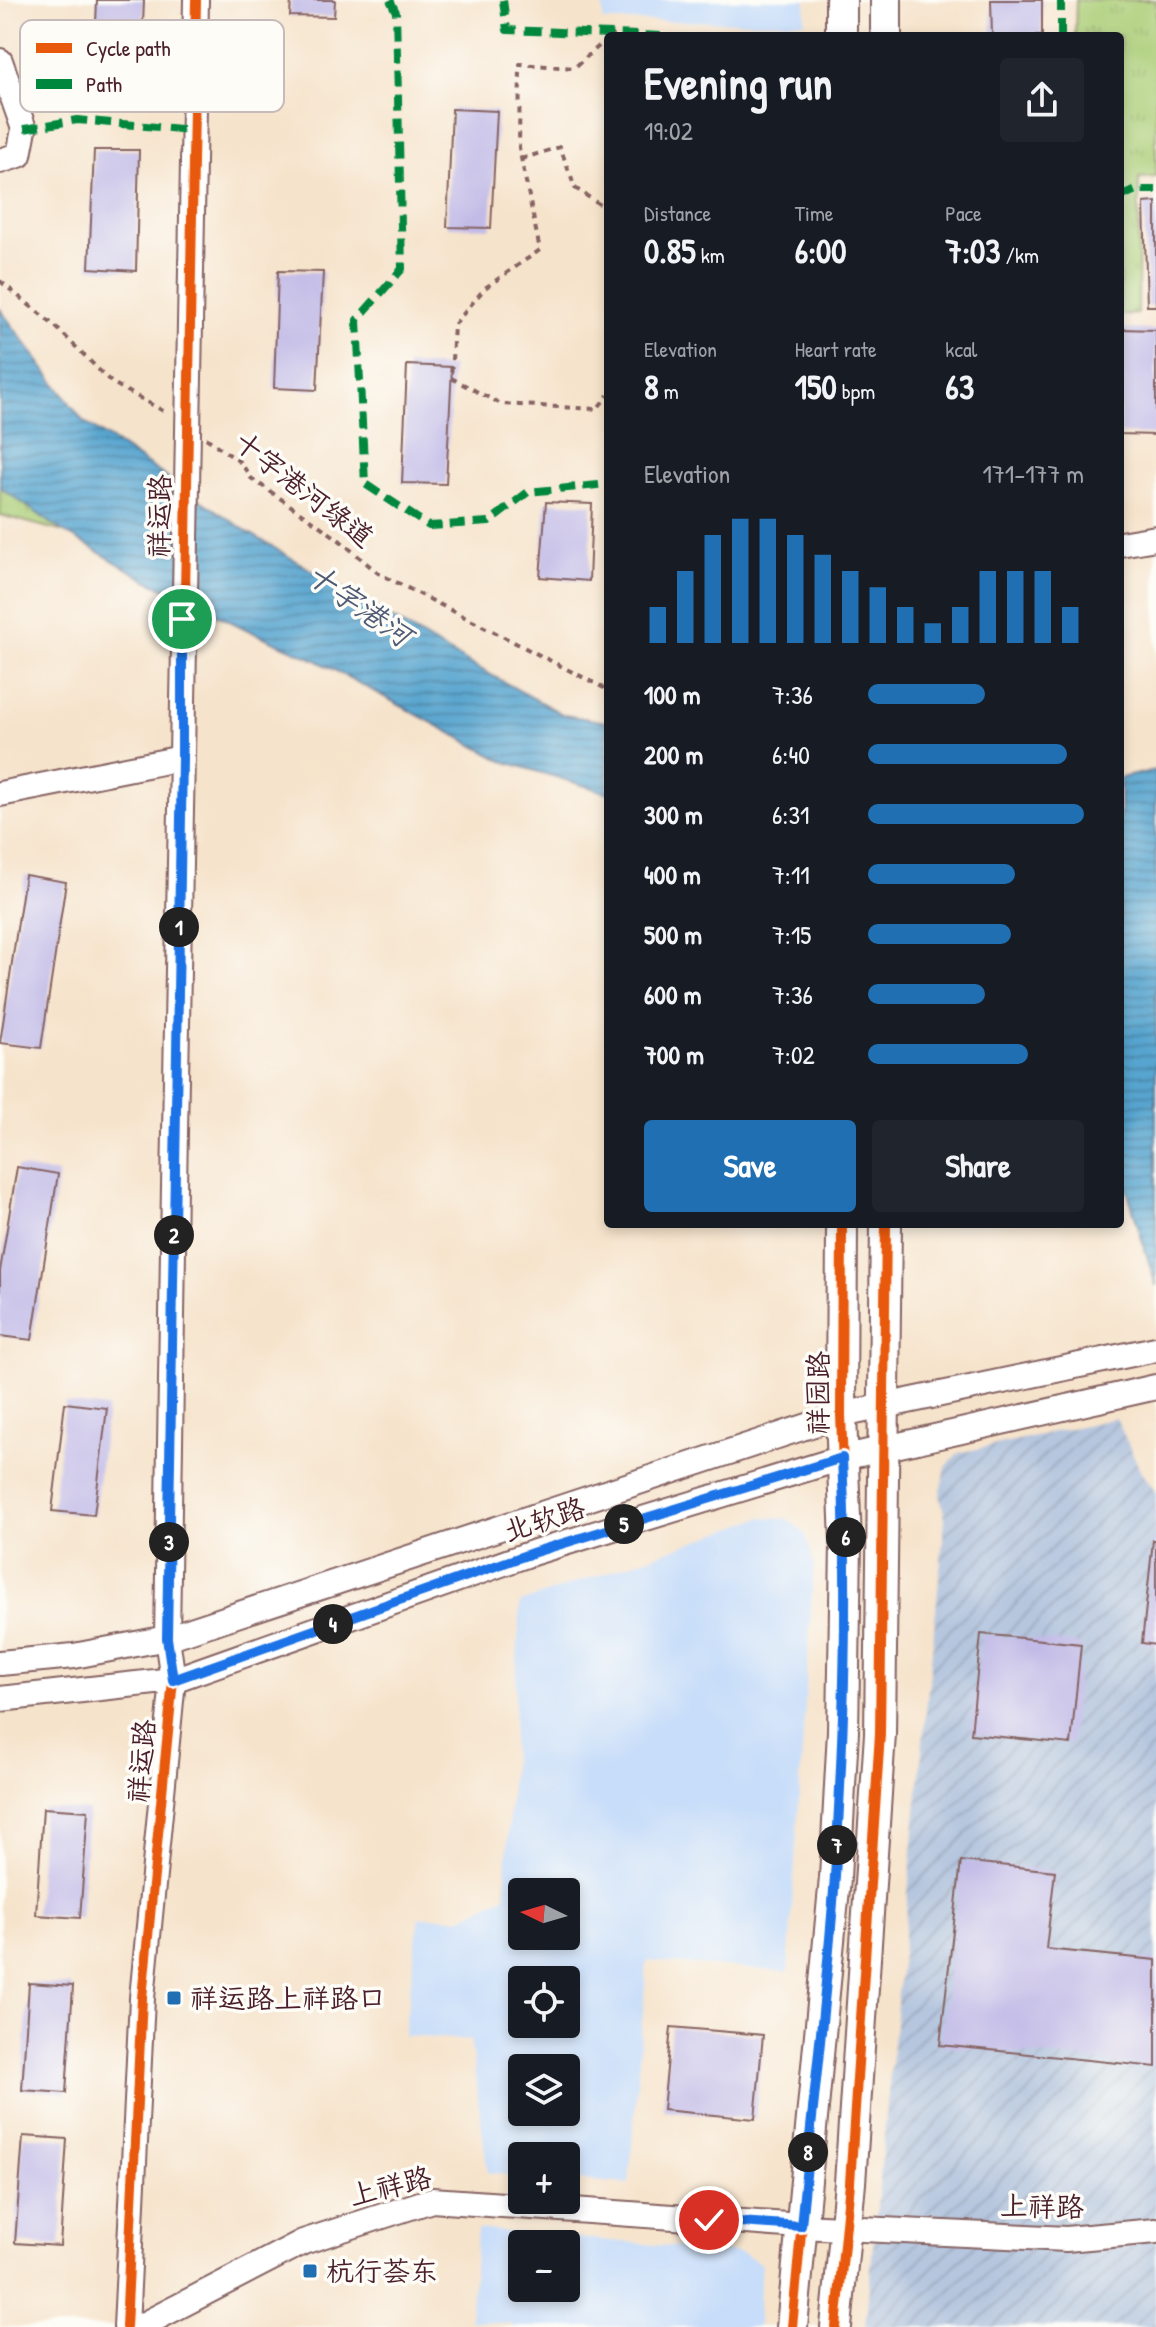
<!DOCTYPE html>
<html lang="en">
<head>
<meta charset="utf-8">
<style>
  body { margin:0; font-family:"Patrick Hand","LXGW WenKai TC",sans-serif; background:#20242c; color:#f1f3f6; height:100vh; display:flex; flex-direction:column; font-size:30px; white-space:nowrap }
  * { box-sizing:border-box; margin:0 }
  p { font-size:26px; color:#9ea1a6 }
  .icon { flex:none; width:44px; height:44px; fill:none; stroke:currentColor; stroke-width:2; stroke-linecap:round; stroke-linejoin:round }
  .map { position:relative; flex:1; overflow:hidden }
  .sheet { position:absolute; left:604px; top:32px; width:520px; height:1196px; display:flex; flex-direction:column; background:#171b24; border-radius:8px; box-shadow:0 4px 12px #0003 }
  .sheet>* { flex:none }
  .needle { width:52px; rotate:275deg }
  .controls { position:absolute; left:508px; top:1878px; display:grid; gap:16px }
  .controls a { display:grid; place-items:center; width:72px; height:72px; border-radius:8px; background:#171b24; box-shadow:0 4px 12px #0003; font-size:40px }
  .pin { position:absolute; display:grid; place-items:center; width:68px; height:68px; color:#fff; margin:-34px; border:4px solid #fff; border-radius:50%; box-shadow:0 2px 8px #0007 }
  .km { position:absolute; width:40px; height:40px; margin:-20px; border-radius:50%; background:#222; color:#fff; font-size:22px; line-height:40px; text-align:center }
  .round { display:grid; place-items:center; flex:none; width:84px; height:84px; border-radius:8px; background:#20242c }
  .summary { display:flex; align-items:center; justify-content:space-between; height:136px; padding:0 40px }
  h1 { font-size:44px; font-weight:700; line-height:60px }
  .metrics { display:grid; grid-template-columns:repeat(3,1fr); gap:12px; height:136px; padding:8px 40px }
  .metrics div { display:grid; align-content:center }
  .metrics b { font-size:34px; font-weight:700 }
  .metrics small { font-size:22px; font-weight:400 }
  .metrics p { font-size:22px }
  .chart { height:224px; padding:16px 40px }
  .chart p { display:flex; justify-content:space-between }
  .chart svg { width:100%; height:144px; margin-top:8px; stroke:#1f6fb2; stroke-width:6 }
  .button { display:flex; gap:16px; margin-top:auto; padding:16px 40px }
  .button a { flex:1; height:92px; border-radius:8px; background:#1f6fb2; color:#fff; font-size:32px; font-weight:700; line-height:92px; text-align:center }
  .button a+a { background:#20242c; color:#f1f3f6 }
  ul { padding:0 40px; list-style:none; font-size:26px }
  li { display:grid; grid-template-columns:128px 96px 1fr; align-items:center; height:60px }
  li i { height:20px; border-radius:10px; background:#1f6fb2 }
  .map>svg:first-child { display:block }
  .built { fill:#c7ddf9; fill-rule:evenodd }
  .industrial { fill:url(#industrial-furrows) }
  .grass { fill:url(#grass-tufts); stroke:#7a7650; stroke-width:2 }
  .water { fill:url(#water-rules); stroke:#50627d; stroke-width:2 }
  .building { fill:#c2bbe7 }
  .lines { fill:none; stroke-linecap:round; stroke-linejoin:round }
  .minor-casing { stroke:#866463; stroke-width:28 }
  .major-casing { stroke:#866463; stroke-width:34 }
  .path { stroke:#866463; stroke-width:4; stroke-dasharray:6 6; stroke-linecap:butt }
  .minor { stroke:#fff; stroke-width:24 }
  .major { stroke:#fff; stroke-width:30 }
  .quiet { stroke:#00873e; stroke-width:8; stroke-dasharray:16 8; stroke-linecap:butt }
  .cycleway-casing { stroke:#fdfcf7; stroke-width:15 }
  .cycleway { stroke:#e8590c; stroke-width:10 }
  .route-casing { stroke:#fff; stroke-width:16 }
  .route { stroke:#1a73e8; stroke-width:10 }
  .poi-dot { fill:#1f6fb2; stroke:#fdfcf7; stroke-width:3 }
  .labels { text-anchor:middle; stroke-width:7; stroke-linejoin:round; paint-order:stroke }
  .street-label { font-size:28px; fill:#4a1f2b; stroke:#fdfcf7 }
  .poi-label { font-size:28px; fill:#4a1f2b; stroke:#fdfcf7; text-anchor:start }
  .water-label { font-size:30px; font-style:italic; fill:#4f5b75; stroke:#fdfcf7 }
  .key { fill:#fdfcf7; stroke:#c7baba; stroke-width:2 }
  .key-label { font-size:22px; fill:#4a1f2b }
</style>
</head>
<body>
<div class="map">
<svg width="1156" height="2327" viewBox="0 0 1156 2327">
  <defs>
    <pattern id="industrial-furrows" width="10" height="10" patternUnits="userSpaceOnUse" patternTransform="scale(2)"><rect width="10" height="10" fill="#b5c6de"/><path d="M-1 1l2-2M0 10L10 0M9 11l2-2" fill="none" stroke="#9daabf"/></pattern>
    <pattern id="grass-tufts" width="24" height="20" patternUnits="userSpaceOnUse" patternTransform="scale(2)"><rect width="24" height="20" fill="#aacd76"/><path d="M3 7l-1-3M5 7V3M7 7l1-3M15 17l-1-3M17 17v-4M19 17l1-3" fill="none" stroke="#94b066"/></pattern>
    <pattern id="water-rules" width="6" height="5" patternUnits="userSpaceOnUse" patternTransform="scale(2)"><rect width="6" height="5" fill="#56a4cf"/><path d="M0 2.5h6" fill="none" stroke="#4985a8"/></pattern>
  </defs>
  <rect width="100%" height="100%" fill="#fdfcf7"/>
  <filter id="ink" filterUnits="userSpaceOnUse"><feTurbulence type="fractalNoise" baseFrequency=".0125" numOctaves="2"/><feDisplacementMap in="SourceGraphic" scale="16" xChannelSelector="R" yChannelSelector="G"/><feConvolveMatrix kernelMatrix="1 2 1 2 8 2 1 2 1" color-interpolation-filters="sRGB"/></filter>
  <filter id="wash" filterUnits="userSpaceOnUse"><feTurbulence type="fractalNoise" baseFrequency=".006" numOctaves="4" result="noise"/><feDisplacementMap in="SourceGraphic" scale="32" xChannelSelector="R" yChannelSelector="G"/><feGaussianBlur stdDeviation="1.8" result="paint"/><feColorMatrix in="noise" values="0 0 0 0 0 0 0 0 0 0 0 0 0 0 0 0 0 1.4 0 .05"/><feComposite in="paint" operator="in"/></filter>
  <g filter="url(#wash)">
    <rect width="100%" height="100%" fill="#f6e3cb"/>
    <g class="built">
      <polygon points="603,0 806,0 805,22 603,21"/>
      <path d="M763,1517l25,2 18,16 8,28 -26,409 -141,-11 -18,223 -63,-5v-23h-44v20l-34,-3 -18,-133 -66,-4 15,-119 41,1 45,-22 15,-293zM522,1892h44v44h-44zM522,1980h44v44h-44zM522,2068h44v44h-44z"/>
      <path d="M477,2229l267,24 17,11 -3,63h-246v-3l-42,-4zM522,2244h44v44h-44z"/>
    </g>
    <polygon class="industrial" points="1116,1418 1140,1469 1156,1493 1156,2327 865,2327 945,1519 940,1495 946,1467 959,1453"/>
    <g class="grass">
      <polygon points="1076,0 1156,0 1156,177 1139,178 1138,314 1120,315 1120,36 1075,36"/>
      <polygon points="0,487 64,532 0,515"/>
    </g>
    <g class="water">
      <polygon points="0,309 83,421 248,532 438,646 564,715 608,722 608,793 503,761 316,660 248,630 145,579 64,532 0,487"/>
      <polygon points="1156,770 1156,1286 1120,1166 1120,778"/>
    </g>
    <g id="blocks">
      <g class="building">
        <polygon points="97,0 144,0 142,51 95,48"/>
        <polygon points="291,0 335,0 334,17 290,16"/>
        <polygon points="991,0 1042,0 1042,36 992,36"/>
        <polygon points="452,109 497,111 491,228 447,227"/>
        <polygon points="94,150 139,150 136,271 89,268"/>
        <polygon points="1156,202 1156,306 1147,306 1144,203"/>
        <polygon points="278,271 323,272 317,390 274,388"/>
        <polygon points="1120,329 1156,330 1156,435 1120,434"/>
        <polygon points="407,365 452,367 446,484 402,483"/>
        <polygon points="546,502 592,504 589,581 540,577"/>
        <polygon points="25,875 66,882 41,1048 0,1043"/>
        <polygon points="17,1167 58,1174 32,1340 0,1336 0,1271"/>
        <polygon points="65,1403 107,1408 94,1515 52,1511"/>
        <polygon points="1153,1540 1156,1540 1156,1645 1142,1643"/>
        <polygon points="981,1634 1081,1644 1071,1744 971,1734"/>
        <polygon points="43,1808 88,1811 80,1918 36,1915"/>
        <polygon points="961,1861 1055,1871 1046,1949 1156,1960 1156,2067 940,2045"/>
        <polygon points="29,1983 73,1986 66,2093 22,2090"/>
        <polygon points="671,2027 763,2035 755,2119 663,2110"/>
        <polygon points="23,2136 67,2139 60,2246 15,2243"/>
      </g>
    </g>
  </g>
  <g filter="url(#ink)">
    <use href="#blocks" fill-opacity="0" stroke="#866463" stroke-width="2"/>
    <g class="lines">
      <defs>
        <g id="minor">
          <polyline points="0,61 24,129 19,155 0,161"/>
          <polyline points="1120,544 1156,538"/>
          <polyline points="0,794 182,758"/>
          <polyline points="0,1663 74,1656 167,1638 841,1415 1156,1349"/>
          <polyline points="0,1699 173,1680 535,1552 842,1458 1156,1387"/>
          <path d="M126,2327l16,-329 31,-318 -6,-42c9,-546 15,-1092 29,-1638"/>
          <polyline points="139,2327 303,2242 432,2200 801,2226 1066,2239 1156,2231"/>
        </g>
        <g id="major">
          <polyline points="841,0 841,36"/>
          <polyline points="886,0 886,36"/>
          <polyline points="792,2327 835,1878 843,1731 846,1543 841,1415 842,1224"/>
          <polyline points="836,2327 850,2183 880,1734 886,1224"/>
        </g>
      </defs>
      <use href="#minor" class="minor-casing"/>
      <use href="#major" class="major-casing"/>
      <g class="path">
        <polyline points="611,36 613,34"/>
        <polyline points="608,38 574,68 520,64 519,148 540,250 485,288 454,325 451,378 501,404 597,409 608,395"/>
        <polyline points="521,159 560,147 575,188 608,210"/>
        <polyline points="0,281 56,327 111,382 165,412"/>
        <polyline points="206,438 241,463 251,478 337,538 378,573 608,690"/>
      </g>
      <use href="#minor" class="minor"/>
      <use href="#major" class="major"/>
      <g class="quiet">
        <polyline points="390,0 396,12 402,269 357,320 365,484 429,526 489,522 528,492 608,484"/>
        <polyline points="503,0 507,30 663,36"/>
        <polyline points="1061,36 1061,0"/>
        <polyline points="24,129 77,120 192,130"/>
        <polyline points="1120,197 1136,190 1156,190"/>
      </g>
      <defs>
        <g id="cycleway">
          <path d="M126,2327l16,-329 31,-318 -6,-42c9,-546 15,-1092 29,-1638"/>
          <polyline points="792,2327 835,1878 843,1731 846,1543 841,1415 842,1224"/>
          <polyline points="836,2327 850,2183 880,1734 886,1224"/>
        </g>
      </defs>
      <use href="#cycleway" class="cycleway-casing"/>
      <use href="#cycleway" class="cycleway"/>
    </g>
  </g>
  <g class="lines" filter="url(#ink)">
    <defs>
      <path id="route" d="M182,619v139l-15,880 6,42 362,-128 307,-94c7,139 2,279 -7,418 -8,117 -23,233 -34,350l-92,-6"/>
    </defs>
    <use href="#route" class="route-casing"/>
    <use href="#route" class="route"/>
  </g>
  <g class="poi-dot">
    <rect x="166" y="1990" width="16" height="16" rx="4"/>
    <rect x="302" y="2263" width="16" height="16" rx="4"/>
  </g>
  <g class="labels">
    <g class="street-label">
      <text transform="translate(304 489) rotate(38)" y="10">十字港河绿道</text>
      <text transform="translate(159 516) rotate(-89)" y="10">祥运路</text>
      <text transform="translate(818 1393) rotate(-90)" y="10">祥园路</text>
      <text transform="translate(544 1519) rotate(-18)" y="10">北软路</text>
      <text transform="translate(141 1761) rotate(-85)" y="10">祥运路</text>
      <text transform="translate(390 2186) rotate(-14)" y="10">上祥路</text>
      <text transform="translate(1042 2206) rotate(1)" y="10">上祥路</text>
    </g>
    <g class="poi-label">
      <text x="190" y="2008">祥运路上祥路口</text>
      <text x="326" y="2281">杭行荟东</text>
    </g>
    <g class="water-label">
      <text transform="translate(359 605) rotate(35)" y="10">十字港河</text>
    </g>
  </g>
  <rect x="20" y="20" width="264" height="92" rx="12" class="key"/>
  <rect x="36" y="43" width="36" height="10" fill="#e8590c"/>
  <rect x="36" y="79" width="36" height="10" fill="#00873e"/>
  <g class="key-label">
    <text x="86" y="56">Cycle path</text>
    <text x="86" y="92">Path</text>
  </g>
</svg>
<div class="controls">
<a><svg class="needle" viewBox="-14 -14 28 28"><path d="M0-13l5 13h-10z" fill="#e53935"/><path d="M0 13l5-13h-10z" fill="#9ea1a6"/></svg></a>
<a><svg class="icon" aria-label="locate" viewBox="0 0 24 24"><circle cx="12" cy="12" r="6"/><path d="M12 2v4M12 18v4M2 12h4M18 12h4"/></svg></a>
<a><svg class="icon" aria-label="layers" viewBox="0 0 24 24"><path d="M12 4l9 5-9 5-9-5zM3 14l9 5 9-5"/></svg></a>
<a>+</a>
<a>−</a>
</div>
<div class="pin" style="left:182px;top:619px;background:#1e9e55"><svg class="icon" aria-label="arrive" viewBox="0 0 24 24"><path d="M6 21V4h12l-3 4 3 4H6"/></svg></div>
<div class="pin" style="left:709px;top:2220px;background:#d93025"><svg class="icon" aria-label="check" viewBox="0 0 24 24"><path d="M5 12l5 5 9-10"/></svg></div>
<b class="km" style="left:179px;top:927px">1</b>
<b class="km" style="left:174px;top:1235px">2</b>
<b class="km" style="left:169px;top:1542px">3</b>
<b class="km" style="left:333px;top:1624px">4</b>
<b class="km" style="left:624px;top:1524px">5</b>
<b class="km" style="left:846px;top:1537px">6</b>
<b class="km" style="left:837px;top:1845px">7</b>
<b class="km" style="left:808px;top:2152px">8</b>
<section class="sheet">
<div class="summary"><div><h1>Evening run</h1><p>19:02</p></div><a class="round"><svg class="icon" aria-label="share" viewBox="0 0 24 24"><path d="M12 15V3M7 8l5-5 5 5M5 13v7h14v-7"/></svg></a></div>
<div class="metrics">
<div><p>Distance</p><b>0.85<small> km</small></b></div>
<div><p>Time</p><b>6:00</b></div>
<div><p>Pace</p><b>7:03<small> /km</small></b></div>
</div>
<div class="metrics">
<div><p>Elevation</p><b>8<small> m</small></b></div>
<div><p>Heart rate</p><b>150<small> bpm</small></b></div>
<div><p>kcal</p><b>63</b></div>
</div>
<div class="chart"><p><span>Elevation</span>171–177 m</p>
<svg viewBox="0 0 160 44" preserveAspectRatio="none"><path d="M5 44V33M15 44V22M25 44V11M35 44V6M45 44V6M55 44V11M65 44V17M75 44V22M85 44V27M95 44V33M105 44V38M115 44V33M125 44V22M135 44V22M145 44V22M155 44V33"/></svg>
</div>
<ul>
<li><b>100 m</b>7:36<i style="width:54%"></i></li>
<li><b>200 m</b>6:40<i style="width:92%"></i></li>
<li><b>300 m</b>6:31<i style="width:100%"></i></li>
<li><b>400 m</b>7:11<i style="width:68%"></i></li>
<li><b>500 m</b>7:15<i style="width:66%"></i></li>
<li><b>600 m</b>7:36<i style="width:54%"></i></li>
<li><b>700 m</b>7:02<i style="width:74%"></i></li>
</ul>
<div class="button"><a>Save</a><a>Share</a></div>
</section>
</div>
</body>
</html>
